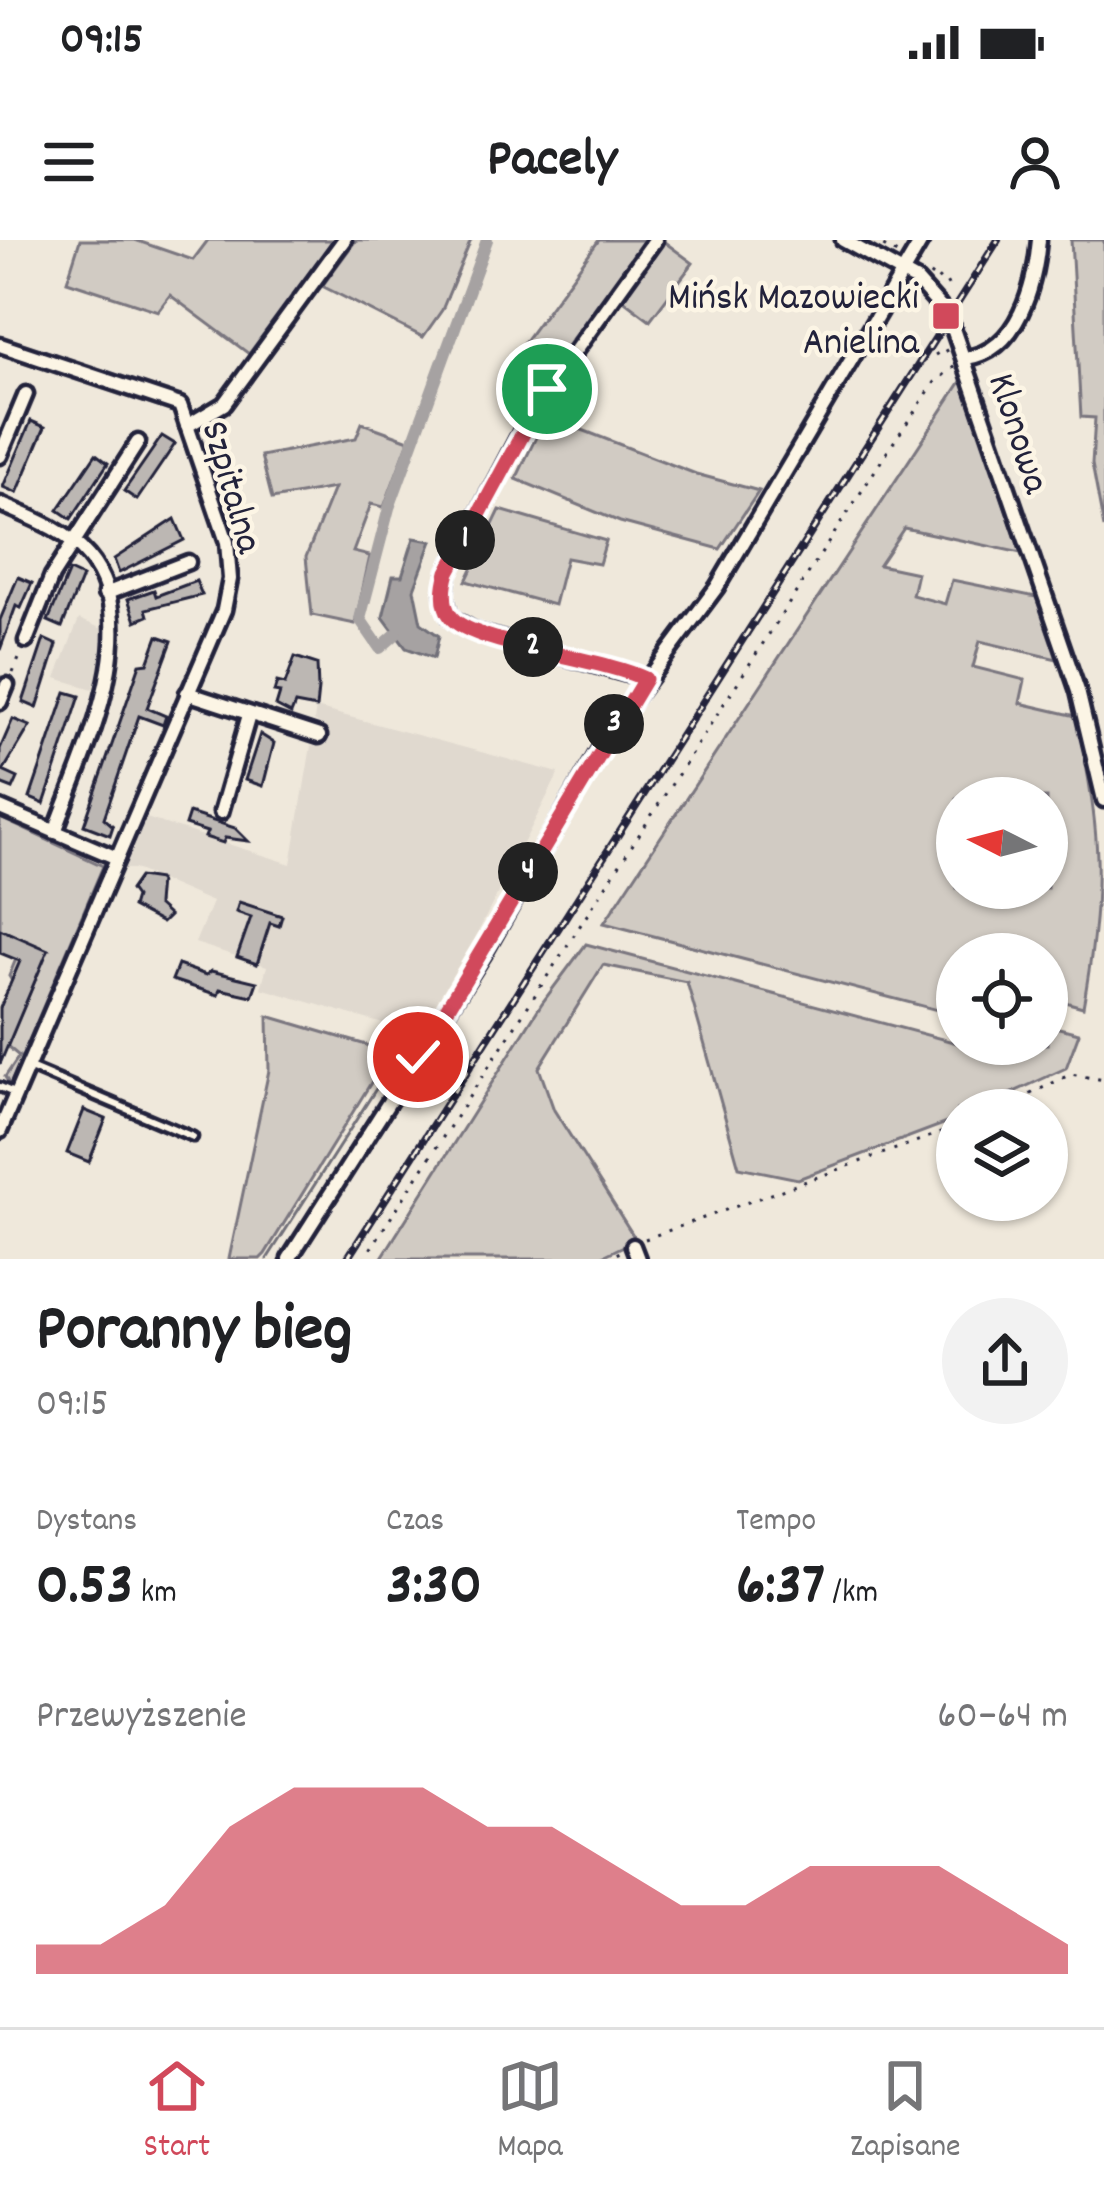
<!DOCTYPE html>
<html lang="pl">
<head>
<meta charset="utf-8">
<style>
  body { margin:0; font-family:Dekko,sans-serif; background:#f2f2f2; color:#202124; height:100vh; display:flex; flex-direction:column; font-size:45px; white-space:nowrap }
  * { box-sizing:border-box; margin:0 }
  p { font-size:39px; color:#757577 }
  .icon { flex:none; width:66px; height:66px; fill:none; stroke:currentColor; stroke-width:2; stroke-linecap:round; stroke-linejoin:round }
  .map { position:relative; height:1019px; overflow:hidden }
  .details { display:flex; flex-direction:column; background:#fff; flex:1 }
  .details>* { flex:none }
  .needle { width:78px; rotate:276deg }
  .controls { position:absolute; left:936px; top:537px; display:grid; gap:24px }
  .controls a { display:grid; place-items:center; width:132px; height:132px; border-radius:50%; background:#fff; box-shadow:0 3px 9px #0004; font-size:60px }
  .pin { position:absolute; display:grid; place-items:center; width:102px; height:102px; color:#fff; margin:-51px; border:6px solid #fff; border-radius:50%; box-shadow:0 3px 12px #0007 }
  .km { position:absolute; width:60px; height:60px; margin:-30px; border-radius:50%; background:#222; color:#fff; font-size:33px; line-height:60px; text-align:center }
  .round { display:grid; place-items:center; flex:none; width:126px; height:126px; border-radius:63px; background:#f2f2f2 }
  .headline { display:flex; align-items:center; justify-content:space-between; height:204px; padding:0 36px }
  h1 { font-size:66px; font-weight:800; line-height:90px }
  .metrics { display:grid; grid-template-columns:repeat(3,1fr); gap:18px; height:204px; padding:12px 36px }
  .metrics div { display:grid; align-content:center }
  .metrics b { font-size:60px; font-weight:800 }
  .metrics small { font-size:33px; font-weight:400 }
  .metrics p { font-size:33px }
  .chart { height:336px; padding:24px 36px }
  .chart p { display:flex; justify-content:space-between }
  .chart svg { width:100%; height:216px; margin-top:12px; fill:#d1495b; opacity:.7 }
  .status { display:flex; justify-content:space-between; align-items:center; height:84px; padding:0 60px; background:#fff; direction:ltr }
  .status svg { height:33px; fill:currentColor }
  header { display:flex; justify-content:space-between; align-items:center; height:156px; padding:0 36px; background:#fff; font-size:54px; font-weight:800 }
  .menu { display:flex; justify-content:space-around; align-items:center; height:168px; border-top:3px solid #e0e0e0; background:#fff; font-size:33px; color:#757577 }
  .menu a { display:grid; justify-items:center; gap:6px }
  .menu .current { color:#d1495b }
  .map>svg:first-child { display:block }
  .built { fill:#e0d9cf }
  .green { fill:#d1cbc3; stroke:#7a767f; stroke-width:3; fill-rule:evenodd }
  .water { fill:#a6a2a2; stroke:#716f79; stroke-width:3 }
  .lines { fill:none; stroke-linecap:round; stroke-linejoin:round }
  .stream { stroke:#716f79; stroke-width:3 }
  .canal { stroke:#a6a2a2; stroke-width:12 }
  .building { fill:#bcb7b3; stroke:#22223b; stroke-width:3 }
  .service-casing { stroke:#22223b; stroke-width:15 }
  .minor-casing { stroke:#22223b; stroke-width:21 }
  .path { stroke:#22223b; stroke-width:3; stroke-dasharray:3 9; stroke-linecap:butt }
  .service { stroke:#fcf5e5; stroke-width:6 }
  .minor { stroke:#fcf5e5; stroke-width:12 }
  .rail-casing { stroke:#22223b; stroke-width:8 }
  .rail { stroke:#fcf5e5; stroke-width:3; stroke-dasharray:9; stroke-linecap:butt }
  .route-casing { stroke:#fff; stroke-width:24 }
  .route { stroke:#d1495b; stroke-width:15 }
  .poi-dot { fill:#d1495b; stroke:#fcf5e5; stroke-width:4.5 }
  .labels { text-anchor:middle; stroke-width:9; stroke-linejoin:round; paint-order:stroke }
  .poi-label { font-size:39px; fill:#22223b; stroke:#fcf5e5; text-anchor:end }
  .street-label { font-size:39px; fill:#22223b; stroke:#fcf5e5 }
</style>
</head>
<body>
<div class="status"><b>09:15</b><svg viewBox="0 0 49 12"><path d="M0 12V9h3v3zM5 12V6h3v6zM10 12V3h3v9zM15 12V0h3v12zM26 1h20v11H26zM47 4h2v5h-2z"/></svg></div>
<header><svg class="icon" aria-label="menu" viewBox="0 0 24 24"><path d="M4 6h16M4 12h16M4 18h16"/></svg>Pacely<svg class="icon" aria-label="person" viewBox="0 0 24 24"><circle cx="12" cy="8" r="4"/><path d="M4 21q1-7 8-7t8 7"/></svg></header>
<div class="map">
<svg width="1104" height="1019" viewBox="0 0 1104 1019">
  <rect width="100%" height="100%" fill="#efe8db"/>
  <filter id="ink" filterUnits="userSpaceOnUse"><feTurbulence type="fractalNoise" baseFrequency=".00833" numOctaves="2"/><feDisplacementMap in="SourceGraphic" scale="24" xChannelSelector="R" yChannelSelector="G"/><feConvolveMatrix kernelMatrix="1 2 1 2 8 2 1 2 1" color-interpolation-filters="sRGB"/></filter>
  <g filter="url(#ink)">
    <g class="built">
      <polygon points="79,379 105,390 106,406 93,449 56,438"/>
      <polygon points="316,468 559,533 475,698 417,794 261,748 267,726 195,703 212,662 135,629 121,629 143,577 291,624 311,506 322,507 324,499 325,488 314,481"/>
    </g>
    <g class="green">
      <polygon points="80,0 135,0 193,20 208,0 333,0 249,114 170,55 158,71 67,41"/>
      <polygon points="356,0 471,0 442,70 423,97 322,46"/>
      <polygon points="599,0 644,0 557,120 522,105"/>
      <polygon points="1071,0 1104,0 1104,288 1092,224 1095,178 1081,177"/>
      <polygon points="663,1 693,23 650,80 622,59"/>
      <path d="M962,140l59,173 -117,-25 -25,37 38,8 -5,22 33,9 7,-24 84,17 21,62 -77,-18 -7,26 52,13 -5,23 56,13c26,114 28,176 7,291l-36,-10v-43h-90v61l-353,-92zM957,558h90v90h-90z"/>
      <polygon points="546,176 696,234 759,251 720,309 620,282 516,239"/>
      <polygon points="362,183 409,200 384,267 371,264 353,312 370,316 355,384 312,375 306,317 334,248 272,259 261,216 356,198"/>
      <polygon points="500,270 606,301 599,324 566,318 554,365 466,341"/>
      <polygon points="0,578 103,626 10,845 5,837 19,816 7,806 36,738 17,729 12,741 9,736 16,719 48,710 0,689"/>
      <polygon points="586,704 1013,818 1017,804 1047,804 1047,785 1079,793 1066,828 975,870 957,870 957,879 798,939 739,927 687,742 603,725 539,828 554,870 636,1000 597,1019 381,1019 542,763"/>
      <polygon points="268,776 390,812 265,1014 260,1019 229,1019 269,830"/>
    </g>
    <polygon class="water" points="414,298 432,301 414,349 421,383 439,396 434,418 406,408 383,377 393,336 402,336"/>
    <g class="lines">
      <polyline class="stream" points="267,1019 397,816"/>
      <polyline class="canal" points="396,394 380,408 360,379 389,268 487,0"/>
    </g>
    <g class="building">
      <polygon points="31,181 45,187 17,253 3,247"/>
      <polygon points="162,196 175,204 137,260 124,251"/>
      <polygon points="96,214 108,223 71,279 58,270"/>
      <polygon points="175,279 184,300 119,333 114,319"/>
      <polygon points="69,331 82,337 62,387 48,381"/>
      <polygon points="18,337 32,343 21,368 16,366 0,410 0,380"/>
      <polygon points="196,341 202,355 146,369 148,376 136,381 128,359 154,350 156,356"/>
      <polygon points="158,396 172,401 147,468 166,476 163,485 139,476 104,578 113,586 110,595 84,585 140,424 148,423"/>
      <polygon points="44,399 57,405 37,468 23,462"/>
      <polygon points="295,417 317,424 318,449 316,468 295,464 291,474 276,466 280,453 274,452 277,442 285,444"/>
      <polygon points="66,452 80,456 44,564 30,558"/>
      <polygon points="13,479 30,486 3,531 18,538 13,549 0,544 0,509"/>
      <polygon points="260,494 274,503 263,546 245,540"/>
      <polygon points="189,573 235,588 248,601 225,598 223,603 205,597 207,592 185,585"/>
      <polygon points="139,637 159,640 157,665 169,676 162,683 132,667 135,657 130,650"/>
      <polygon points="239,662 282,676 279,686 270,683 257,724 237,717 251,677 236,672"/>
      <polygon points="0,689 48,710 0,824 0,768 20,721 0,713"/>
      <polygon points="178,725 206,735 211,731 257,742 252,756 220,749 218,755 172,740"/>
      <polygon points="84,870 106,879 89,922 67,913"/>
    </g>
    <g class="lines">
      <defs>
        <g id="service">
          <polyline points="30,828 193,897"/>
          <polyline points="0,847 16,854"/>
        </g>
        <g id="minor">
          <polyline points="843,0 917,41 949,77 1078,451 1104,560"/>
          <polyline points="0,105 180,165 227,302 230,339 224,370 0,891"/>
          <path d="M966,118c53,-7 69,-74 73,-118"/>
          <polyline points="187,186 224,164 344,0"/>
          <polyline points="0,216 26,154"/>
          <path d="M0,264c30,13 66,26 88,52 60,70 -6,201 -33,276"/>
          <polyline points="105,354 188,322"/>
          <polyline points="26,401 52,336 138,202"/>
          <polyline points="645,439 476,392 450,377 444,355 448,332 532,171 655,0"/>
          <polyline points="187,453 319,496"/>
          <polyline points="0,462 7,445"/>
          <polyline points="0,568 117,618"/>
          <polyline points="221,572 249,475"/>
          <polyline points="633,1006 638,1019"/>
          <polyline points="289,1019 484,713 612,488 717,347 922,0"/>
        </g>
      </defs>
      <use href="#service" class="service-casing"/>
      <use href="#minor" class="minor-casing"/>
      <g class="path">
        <polyline points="873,0 897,14"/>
        <polyline points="930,37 933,33 945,46 953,41"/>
        <polyline points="935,115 945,109 950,118"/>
        <polyline points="13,433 21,414"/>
        <polyline points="998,870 1071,834 1104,840"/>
        <polyline points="645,999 957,887"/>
        <polyline points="364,1019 889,209 935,142 955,126"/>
        <polyline points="606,1019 620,1012"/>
      </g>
      <use href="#service" class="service"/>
      <use href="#minor" class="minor"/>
      <defs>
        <polyline id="rail" points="347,1019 998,0"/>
      </defs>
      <use href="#rail" class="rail-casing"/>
      <use href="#rail" class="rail"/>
    </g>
  </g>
  <g class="lines" filter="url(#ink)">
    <defs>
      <path id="route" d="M418,817l227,-378c-40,-21 -173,-34 -194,-62 -10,-13 -7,-31 -3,-45l99,-183"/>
    </defs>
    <use href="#route" class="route-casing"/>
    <use href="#route" class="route"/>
  </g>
  <rect class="poi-dot" x="931" y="61" width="30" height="30" rx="6"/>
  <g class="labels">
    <g class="poi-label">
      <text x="919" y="68">Mińsk Mazowiecki<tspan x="919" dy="45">Anielina</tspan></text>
    </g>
    <g class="street-label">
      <text transform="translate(1022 192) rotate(72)" y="14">Klonowa</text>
      <text transform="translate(235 246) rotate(74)" y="14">Szpitalna</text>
    </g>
  </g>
</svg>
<div class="controls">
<a><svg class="needle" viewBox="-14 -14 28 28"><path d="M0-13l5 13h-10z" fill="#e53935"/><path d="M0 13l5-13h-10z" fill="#757577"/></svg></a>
<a><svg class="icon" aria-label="locate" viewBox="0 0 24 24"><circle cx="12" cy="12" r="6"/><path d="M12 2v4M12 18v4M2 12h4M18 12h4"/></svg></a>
<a><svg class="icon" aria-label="layers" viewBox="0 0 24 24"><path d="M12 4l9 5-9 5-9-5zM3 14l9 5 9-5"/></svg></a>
</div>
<div class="pin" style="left:547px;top:149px;background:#1e9e55"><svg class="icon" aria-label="arrive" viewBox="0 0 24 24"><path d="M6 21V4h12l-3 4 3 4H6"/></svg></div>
<div class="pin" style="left:418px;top:817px;background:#d93025"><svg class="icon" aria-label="check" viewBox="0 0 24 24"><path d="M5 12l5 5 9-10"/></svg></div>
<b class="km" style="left:465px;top:300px">1</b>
<b class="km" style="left:533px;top:407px">2</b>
<b class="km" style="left:614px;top:484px">3</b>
<b class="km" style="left:528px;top:632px">4</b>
</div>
<section class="details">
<div class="headline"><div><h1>Poranny bieg</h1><p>09:15</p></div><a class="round"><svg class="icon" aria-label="share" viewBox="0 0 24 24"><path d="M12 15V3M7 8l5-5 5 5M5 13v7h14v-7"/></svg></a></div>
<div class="metrics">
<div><p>Dystans</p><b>0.53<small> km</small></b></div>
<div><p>Czas</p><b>3:30</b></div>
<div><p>Tempo</p><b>6:37<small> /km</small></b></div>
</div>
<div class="chart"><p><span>Przewyższenie</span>60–64 m</p>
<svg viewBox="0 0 160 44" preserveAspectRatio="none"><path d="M0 44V38L10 38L20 30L30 14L40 6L50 6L60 6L70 14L80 14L90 22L100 30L110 30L120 22L130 22L140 22L150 30L160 38V44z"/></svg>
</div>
</section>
<nav class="menu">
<a class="current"><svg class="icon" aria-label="home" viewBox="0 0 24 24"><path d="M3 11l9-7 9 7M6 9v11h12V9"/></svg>Start</a>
<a><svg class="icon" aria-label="map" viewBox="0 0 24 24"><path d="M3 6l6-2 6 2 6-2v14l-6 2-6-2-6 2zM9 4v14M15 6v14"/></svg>Mapa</a>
<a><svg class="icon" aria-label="saved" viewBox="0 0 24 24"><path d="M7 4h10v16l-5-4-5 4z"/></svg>Zapisane</a>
</nav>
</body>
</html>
